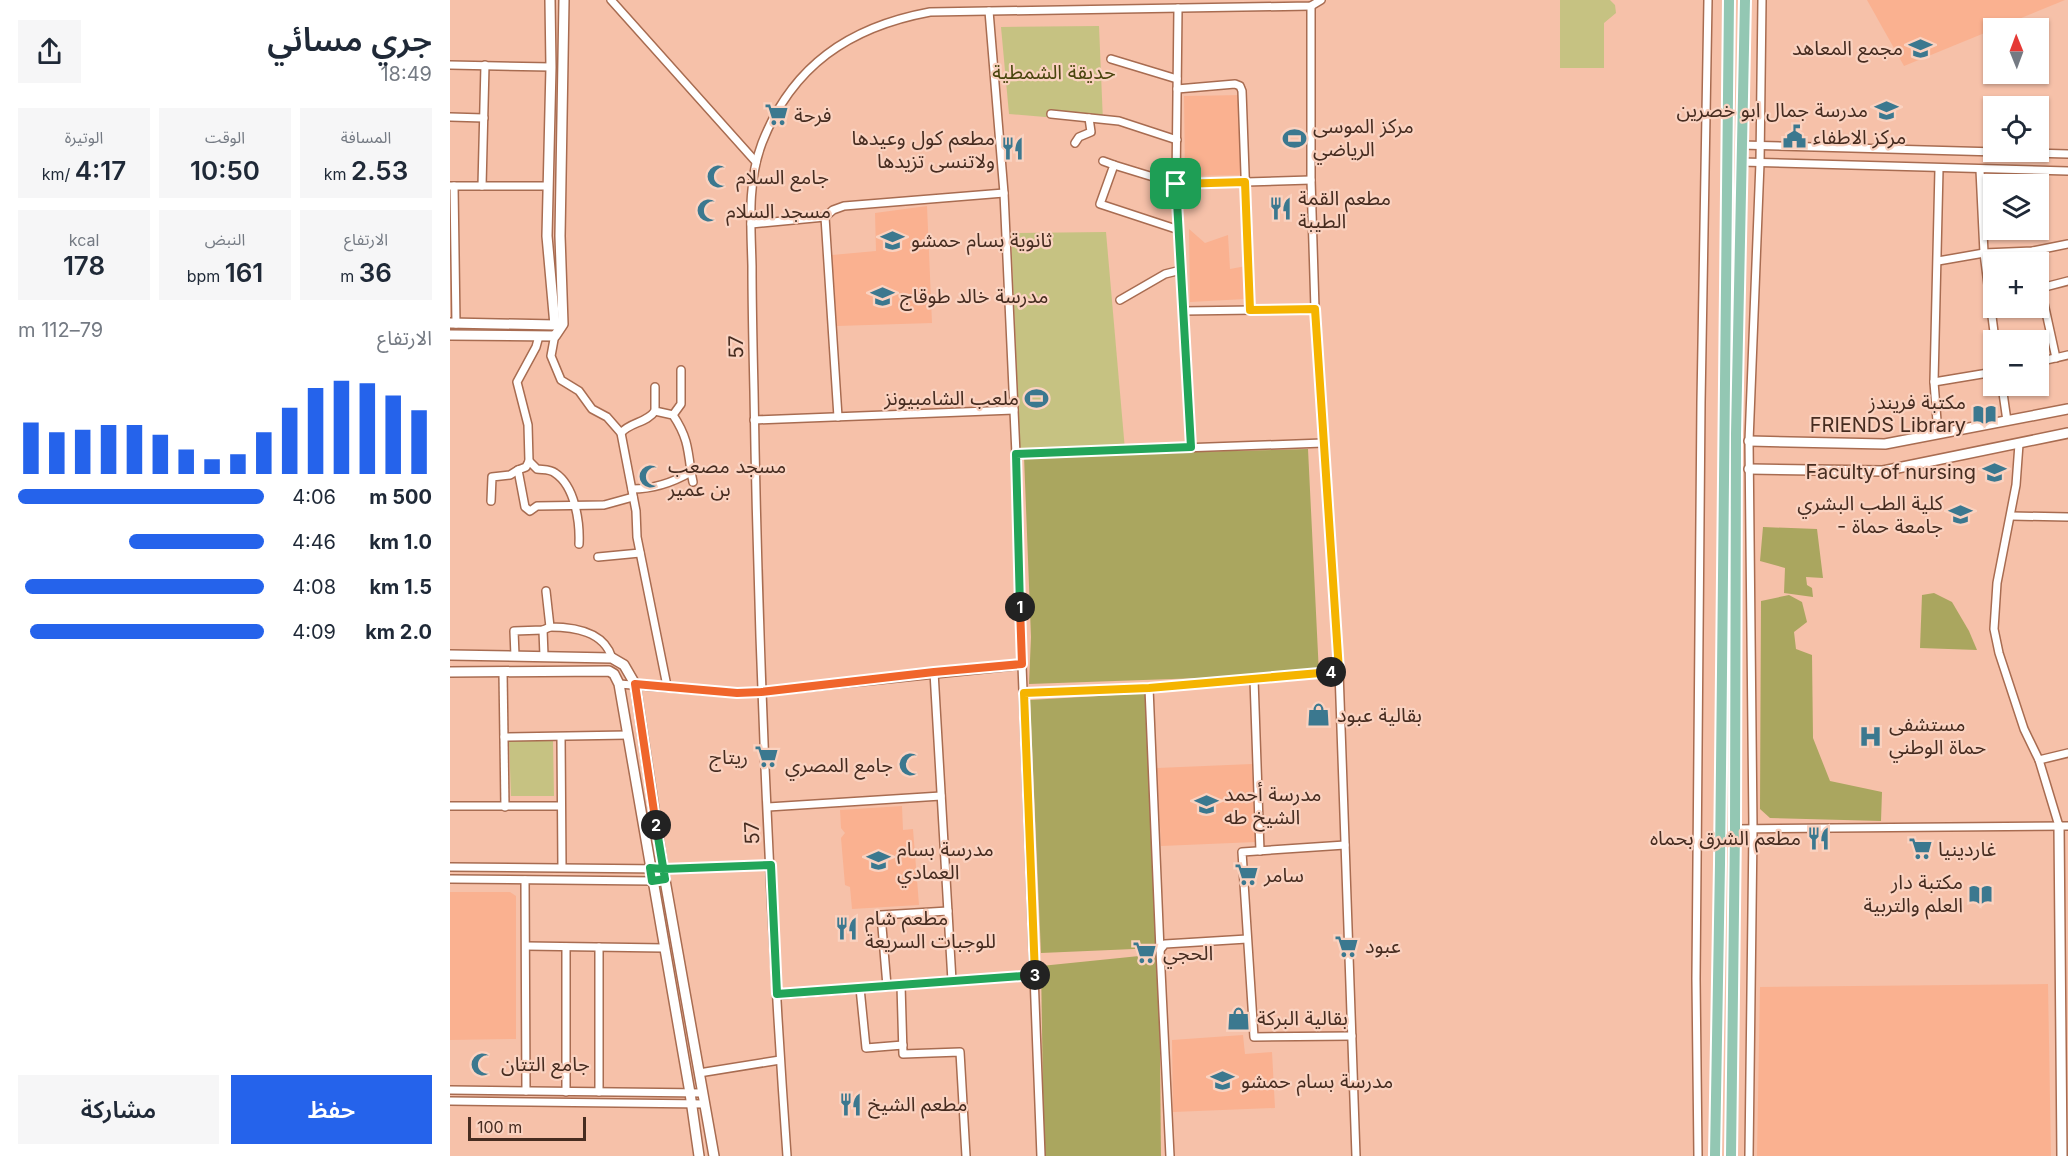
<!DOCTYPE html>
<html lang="ar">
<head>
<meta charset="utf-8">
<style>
  body { margin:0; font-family:Inter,"Noto Sans Arabic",sans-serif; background:#f6f6f7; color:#1f2937; direction:rtl; height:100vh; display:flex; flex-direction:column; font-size:22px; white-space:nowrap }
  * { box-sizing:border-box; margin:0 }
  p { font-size:20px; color:#747a83 }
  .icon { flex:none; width:33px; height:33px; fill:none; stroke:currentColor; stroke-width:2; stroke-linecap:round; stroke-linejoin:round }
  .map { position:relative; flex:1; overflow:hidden; direction:ltr }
  .panel { display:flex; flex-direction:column; background:#fff; width:450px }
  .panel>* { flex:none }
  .needle { width:39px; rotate:359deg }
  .buttons { position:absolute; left:1533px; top:18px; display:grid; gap:12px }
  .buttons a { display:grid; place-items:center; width:66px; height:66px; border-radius:0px; background:#fff; box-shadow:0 2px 4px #0004; font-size:30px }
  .scale { position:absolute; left:18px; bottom:15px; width:118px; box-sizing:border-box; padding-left:6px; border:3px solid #462c20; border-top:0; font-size:16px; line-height:21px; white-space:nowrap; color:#462c20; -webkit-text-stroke:4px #fad2c0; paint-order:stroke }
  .pin { position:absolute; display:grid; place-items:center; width:51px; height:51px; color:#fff; margin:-26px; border-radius:12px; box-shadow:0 3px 9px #0006 }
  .km { position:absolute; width:30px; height:30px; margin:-15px; border-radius:50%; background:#222; color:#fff; font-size:16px; line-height:30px; text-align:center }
  .round { display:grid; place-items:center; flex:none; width:63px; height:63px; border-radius:0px; background:#f6f6f7 }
  .overview { display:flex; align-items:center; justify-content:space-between; height:102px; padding:0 18px }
  h1 { font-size:33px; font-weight:600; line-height:45px }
  .metrics { display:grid; grid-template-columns:repeat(3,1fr); gap:9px; height:102px; padding:6px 18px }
  .metrics div { display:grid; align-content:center; border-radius:0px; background:#f6f6f7; text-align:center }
  .metrics b { font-size:26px; font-weight:600 }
  .metrics small { font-size:16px; font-weight:400 }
  .metrics p { font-size:16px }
  .chart { height:168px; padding:12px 18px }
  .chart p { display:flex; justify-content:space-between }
  .chart svg { width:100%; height:108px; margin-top:6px; stroke:#2563eb; stroke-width:6 }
  .primary-button { display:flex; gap:12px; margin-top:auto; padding:12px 18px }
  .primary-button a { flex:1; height:69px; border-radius:0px; background:#2563eb; color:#fff; font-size:24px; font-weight:600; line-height:69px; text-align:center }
  .primary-button a+a { background:#f6f6f7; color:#1f2937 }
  ul { padding:0 18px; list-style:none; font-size:20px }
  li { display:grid; grid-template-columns:96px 72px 1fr; align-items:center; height:45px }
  li i { height:15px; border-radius:8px; background:#2563eb }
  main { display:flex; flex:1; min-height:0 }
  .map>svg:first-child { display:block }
  .built { fill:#fab190 }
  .green { fill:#c6c282 }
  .forest { fill:#aaa65f }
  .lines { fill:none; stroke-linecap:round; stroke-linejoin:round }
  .minor-casing { stroke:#a86c51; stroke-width:10 }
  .secondary-casing { stroke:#a86c51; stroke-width:12 }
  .primary-casing { stroke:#fff; stroke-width:14 }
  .minor { stroke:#fff; stroke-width:7 }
  .secondary { stroke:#fff; stroke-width:9 }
  .primary { stroke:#93c7b3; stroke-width:10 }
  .split-1-casing { stroke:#fff; stroke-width:12 }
  .split-2-casing { stroke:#fff; stroke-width:12 }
  .split-3-casing { stroke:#fff; stroke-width:12 }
  .split-4-casing { stroke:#fff; stroke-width:12 }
  .split-5-casing { stroke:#fff; stroke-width:12 }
  .split-1 { stroke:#22a559; stroke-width:8 }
  .split-2 { stroke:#f0652b; stroke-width:8 }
  .split-3 { stroke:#22a559; stroke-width:8 }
  .split-4 { stroke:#f5b400; stroke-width:8 }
  .split-5 { stroke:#f5b400; stroke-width:8 }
  .labels { text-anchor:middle; stroke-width:4.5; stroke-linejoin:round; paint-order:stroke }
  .poi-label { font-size:20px; fill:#462c20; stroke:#fad2c0; text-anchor:start }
  .park-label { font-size:20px; fill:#49450d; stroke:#fad2c0 }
  .street-label { font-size:20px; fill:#462c20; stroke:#fad2c0 }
</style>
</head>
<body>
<main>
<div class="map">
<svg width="1618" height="1156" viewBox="0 0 1618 1156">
  <rect width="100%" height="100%" fill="#f6c1a9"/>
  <g class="built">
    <polygon points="1417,0 1615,0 1454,66"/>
    <polygon points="795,95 793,175 735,176 734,96"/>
    <polygon points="477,206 482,323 387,326 382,255 426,251 425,213"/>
    <polygon points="739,229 755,243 778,235 780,269 796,266 795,299 740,302"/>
    <polygon points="802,764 806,842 711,846 707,768"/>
    <polygon points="452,806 453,830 463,829 469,905 402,909 400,887 395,885 391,838 395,833 391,828 390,810"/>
    <polygon points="0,892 60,892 66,896 66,1039 0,1040"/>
    <polygon points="1598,984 1601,1156 1307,1156 1310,987"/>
    <polygon points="793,1035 795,1054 822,1052 825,1108 723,1112 722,1040"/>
  </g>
  <g class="green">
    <polygon points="1110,0 1160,0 1165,5 1166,13 1154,23 1154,68 1110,68"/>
    <polygon points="649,26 653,122 559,114 551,27"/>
    <polygon points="656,232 675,450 570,450 561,233"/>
    <polygon points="59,739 103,741 104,796 61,796"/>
  </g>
  <g class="forest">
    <polygon points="858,449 869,674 579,684 581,637 574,456"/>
    <polygon points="1313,527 1367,529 1373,578 1356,577 1357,585 1362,588 1363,597 1334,593 1335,568 1310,561"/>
    <polygon points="1484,593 1502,602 1519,631 1527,650 1470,648 1472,595"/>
    <polygon points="1339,595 1352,602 1357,622 1344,632 1346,649 1362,655 1363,738 1380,781 1432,792 1431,821 1320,818 1310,809 1311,601"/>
    <polygon points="700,693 707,948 591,953 580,700"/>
    <polygon points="709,954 711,1156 594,1156 591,966"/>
  </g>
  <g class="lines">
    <defs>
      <g id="minor">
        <polyline points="161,0 306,162"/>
        <polyline points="861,6 861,180 865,309 889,671 906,1156"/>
        <polyline points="728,8 726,184 741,447"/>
        <polyline points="539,11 554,193 566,454 572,665 591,1156"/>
        <polyline points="661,59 727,79"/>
        <polyline points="0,65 101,67"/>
        <polyline points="727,89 785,84 790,86 792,91 800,310"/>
        <polyline points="601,114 669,121 727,140"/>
        <polyline points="0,117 34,118"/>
        <polyline points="625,143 629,137 641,132 639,118"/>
        <polyline points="1291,145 1618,154"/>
        <polyline points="653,161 664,165 650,204 729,230"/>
        <polyline points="1291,162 1618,171"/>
        <polyline points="664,165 726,184 861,180"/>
        <polyline points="1530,170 1534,253 1545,340"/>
        <polyline points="0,186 98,186"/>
        <polyline points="4,186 6,324"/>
        <polyline points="32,186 35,65"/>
        <polyline points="301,224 375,217"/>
        <polyline points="1583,251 1586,262"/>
        <polyline points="1488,261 1534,253 1583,251 1618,244"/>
        <polyline points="1588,276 1606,358"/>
        <polyline points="1591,288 1618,281"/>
        <polyline points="670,300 715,274 731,270"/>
        <polyline points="733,311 865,309"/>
        <polyline points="105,334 101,356 111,380 129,391 142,409 157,417 171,433 186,511 187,537 217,686"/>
        <path d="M89,336l-3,11 -19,35 11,43 1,36 8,8c6,1 13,0 18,4 20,13 25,49 24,71"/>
        <polyline points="1588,362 1618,355"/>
        <polyline points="1484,382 1544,372"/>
        <polyline points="1552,386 1557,421"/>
        <polyline points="223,415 231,404 231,370"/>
        <polyline points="388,417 375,217 383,210 394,206 554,193"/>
        <polyline points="304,420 564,410"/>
        <path d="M171,433c9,-11 26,-10 34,-22"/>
        <polyline points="1488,434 1484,382 1489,169"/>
        <polyline points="1569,444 1566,485 1547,583 1544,629 1549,653 1574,729 1589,760 1609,826"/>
        <polyline points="566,454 873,443"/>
        <polyline points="79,461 76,467 68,470 75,507 80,511 87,506 154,505 183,497"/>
        <polyline points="241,472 243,482"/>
        <path d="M182,489c22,0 40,-6 59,-17 -3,-24 -4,-36 -18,-57l-18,-4v-24"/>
        <polyline points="41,501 42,477 60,475 68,470"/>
        <polyline points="1561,516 1618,517"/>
        <polyline points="148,557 190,553"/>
        <path d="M96,591l4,36c24,0 54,4 62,31"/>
        <polyline points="93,630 94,656"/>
        <polyline points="65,656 64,631 93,630 100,627"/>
        <polyline points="53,672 55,807"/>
        <polyline points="484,672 502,981"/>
        <polyline points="804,679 810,851"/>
        <polyline points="169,684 287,693 311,692 572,665"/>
        <polyline points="699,688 710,950 715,944 797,939"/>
        <polyline points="574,693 699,688 889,671"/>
        <polyline points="54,737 178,735"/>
        <polyline points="111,737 112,867"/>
        <polyline points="1589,760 1618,753"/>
        <polyline points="0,806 111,806"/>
        <polyline points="318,807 491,796"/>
        <polyline points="1285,829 1618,826"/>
        <polyline points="895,845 792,852 804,1037 902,1036"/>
        <polyline points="0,867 213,869 321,865"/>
        <polyline points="0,879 202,881 215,879"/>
        <polyline points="75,880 76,1091"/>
        <polyline points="76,946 214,948"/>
        <polyline points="710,950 720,1156"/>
        <polyline points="451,985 453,1054 510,1052 516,1156"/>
        <polyline points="437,986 431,915 498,911"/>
        <polyline points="410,988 416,1048 453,1045"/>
        <polyline points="327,995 585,975"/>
        <polyline points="249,1073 330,1060"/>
        <polyline points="0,1090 253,1093"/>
        <polyline points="116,1092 116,947"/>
        <polyline points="149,1092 149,947"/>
        <polyline points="0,1101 255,1104"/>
        <path d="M337,1156c-18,-255 -29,-510 -33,-765 -1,-42 -2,-83 -2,-125 -1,-41 -5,-83 10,-123 30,-77 87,-116 168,-131l381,-6 10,-6"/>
        <polyline points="1248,1156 1246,979 1251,402 1258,0"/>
        <polyline points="1299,1156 1303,829 1299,441 1310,163 1312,0"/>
      </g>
      <g id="secondary">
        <polyline points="0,323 105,325 97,236 101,67 100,0"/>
        <polyline points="0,335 105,336 113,324 110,236 114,0"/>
        <polyline points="1299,441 1435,444 1618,409"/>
        <polyline points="1299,469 1433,471 1618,433"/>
        <polyline points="0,655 162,658 174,665 185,684 213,869 264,1156"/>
        <polyline points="0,672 159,671 164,674 169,684 240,1093 249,1156"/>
        <polyline points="1609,826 1612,1156"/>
      </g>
      <g id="primary">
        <polyline points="1265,1156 1270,864 1279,0"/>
        <polyline points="1281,1156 1285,829 1286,434 1295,0"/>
      </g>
    </defs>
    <use href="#minor" class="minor-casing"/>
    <use href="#secondary" class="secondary-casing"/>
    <use href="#primary" class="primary-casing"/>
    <use href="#minor" class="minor"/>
    <use href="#secondary" class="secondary"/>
    <use href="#primary" class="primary"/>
  </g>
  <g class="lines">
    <defs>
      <polyline id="split-1" points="570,607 566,454 741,447 726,184"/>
      <polyline id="split-2" points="206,825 185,684 287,693 311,692 484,672 572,664 570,607"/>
      <polyline id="split-3" points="206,825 215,879 202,881 200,868 213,869 321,865 327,994 585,975"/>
      <polyline id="split-4" points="585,975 574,693 699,688 881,672"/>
      <polyline id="split-5" points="726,184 795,182 800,310 865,309 889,671 881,672"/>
    </defs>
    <use href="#split-1" class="split-1-casing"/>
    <use href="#split-2" class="split-2-casing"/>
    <use href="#split-3" class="split-3-casing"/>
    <use href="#split-4" class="split-4-casing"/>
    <use href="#split-5" class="split-5-casing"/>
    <use href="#split-1" class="split-1"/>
    <use href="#split-2" class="split-2"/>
    <use href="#split-3" class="split-3"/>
    <use href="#split-4" class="split-4"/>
    <use href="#split-5" class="split-5"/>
  </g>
  <defs>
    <symbol id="school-bare" viewBox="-9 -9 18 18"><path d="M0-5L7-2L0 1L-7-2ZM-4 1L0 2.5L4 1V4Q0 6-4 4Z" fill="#3b788f" stroke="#fad2c0" stroke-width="2.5" paint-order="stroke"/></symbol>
    <symbol id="supermarket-bare" viewBox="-9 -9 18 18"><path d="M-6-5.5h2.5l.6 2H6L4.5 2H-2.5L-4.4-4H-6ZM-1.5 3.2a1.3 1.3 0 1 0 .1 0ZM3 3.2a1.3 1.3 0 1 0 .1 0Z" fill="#3b788f" stroke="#fad2c0" stroke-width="2.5" paint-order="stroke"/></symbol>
    <symbol id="civic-bare" viewBox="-9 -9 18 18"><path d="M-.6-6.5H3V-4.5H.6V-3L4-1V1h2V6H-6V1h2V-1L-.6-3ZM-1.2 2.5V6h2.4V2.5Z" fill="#3b788f" stroke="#fad2c0" stroke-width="2.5" paint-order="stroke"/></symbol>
    <symbol id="stadium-bare" viewBox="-9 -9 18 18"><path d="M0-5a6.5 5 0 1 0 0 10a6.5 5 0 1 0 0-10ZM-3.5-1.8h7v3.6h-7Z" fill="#3b788f" stroke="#fad2c0" stroke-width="2.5" paint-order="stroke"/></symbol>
    <symbol id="restaurant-bare" viewBox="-9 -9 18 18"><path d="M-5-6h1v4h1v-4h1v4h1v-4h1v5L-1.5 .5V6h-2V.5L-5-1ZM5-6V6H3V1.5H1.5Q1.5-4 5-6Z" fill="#3b788f" stroke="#fad2c0" stroke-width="2.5" paint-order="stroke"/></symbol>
    <symbol id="mosque-bare" viewBox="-9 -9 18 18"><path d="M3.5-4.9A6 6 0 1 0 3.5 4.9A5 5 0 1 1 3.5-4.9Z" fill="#3b788f" stroke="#fad2c0" stroke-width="2.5" paint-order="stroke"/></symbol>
    <symbol id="library-bare" viewBox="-9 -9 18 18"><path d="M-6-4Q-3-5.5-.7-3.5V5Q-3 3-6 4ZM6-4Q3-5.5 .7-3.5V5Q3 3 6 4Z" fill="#3b788f" stroke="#fad2c0" stroke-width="2.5" paint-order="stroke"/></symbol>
    <symbol id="university-bare" viewBox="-9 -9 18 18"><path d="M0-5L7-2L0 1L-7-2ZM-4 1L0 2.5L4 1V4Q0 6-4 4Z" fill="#3b788f" stroke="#fad2c0" stroke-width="2.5" paint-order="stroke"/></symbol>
    <symbol id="shop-bare" viewBox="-9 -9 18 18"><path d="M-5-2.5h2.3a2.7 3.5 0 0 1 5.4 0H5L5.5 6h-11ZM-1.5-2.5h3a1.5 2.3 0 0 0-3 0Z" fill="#3b788f" stroke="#fad2c0" stroke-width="2.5" paint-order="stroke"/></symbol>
    <symbol id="hospital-bare" viewBox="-9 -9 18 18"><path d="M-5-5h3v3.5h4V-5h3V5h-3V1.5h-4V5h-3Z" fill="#3b788f" stroke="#fad2c0" stroke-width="2.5" paint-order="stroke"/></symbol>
  </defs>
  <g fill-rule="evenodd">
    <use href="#school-bare" x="1454" y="32" width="33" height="33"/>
    <use href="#school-bare" x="1420" y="94" width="33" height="33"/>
    <use href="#supermarket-bare" x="310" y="98" width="33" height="33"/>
    <use href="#civic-bare" x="1328" y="120" width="33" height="33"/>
    <use href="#stadium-bare" x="828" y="122" width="33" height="33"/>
    <use href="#restaurant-bare" x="546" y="132" width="33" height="33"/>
    <use href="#mosque-bare" x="252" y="160" width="33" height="33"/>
    <use href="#restaurant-bare" x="814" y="192" width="33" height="33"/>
    <use href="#mosque-bare" x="242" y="194" width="33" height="33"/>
    <use href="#school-bare" x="426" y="224" width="33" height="33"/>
    <use href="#school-bare" x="416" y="280" width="33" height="33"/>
    <use href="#stadium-bare" x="570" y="382" width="33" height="33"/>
    <use href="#library-bare" x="1518" y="398" width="33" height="33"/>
    <use href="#university-bare" x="1528" y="456" width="33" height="33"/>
    <use href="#mosque-bare" x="184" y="460" width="33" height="33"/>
    <use href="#university-bare" x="1494" y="498" width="33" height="33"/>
    <use href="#shop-bare" x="852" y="698" width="33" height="33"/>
    <use href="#hospital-bare" x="1404" y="720" width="33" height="33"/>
    <use href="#supermarket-bare" x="300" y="740" width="33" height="33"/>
    <use href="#mosque-bare" x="444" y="748" width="33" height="33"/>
    <use href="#school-bare" x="740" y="788" width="33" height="33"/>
    <use href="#restaurant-bare" x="1352" y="822" width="33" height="33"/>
    <use href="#supermarket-bare" x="1454" y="832" width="33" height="33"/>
    <use href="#school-bare" x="412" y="844" width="33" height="33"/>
    <use href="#supermarket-bare" x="780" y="858" width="33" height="33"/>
    <use href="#library-bare" x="1514" y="878" width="33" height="33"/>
    <use href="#restaurant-bare" x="380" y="912" width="33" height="33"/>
    <use href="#supermarket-bare" x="880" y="930" width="33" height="33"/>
    <use href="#supermarket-bare" x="678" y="936" width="33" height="33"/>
    <use href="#shop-bare" x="772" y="1002" width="33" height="33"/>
    <use href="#mosque-bare" x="16" y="1048" width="33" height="33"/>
    <use href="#school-bare" x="756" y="1064" width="33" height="33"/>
    <use href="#restaurant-bare" x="384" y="1088" width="33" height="33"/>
  </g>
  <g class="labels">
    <g class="poi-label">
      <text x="1453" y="55" text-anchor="end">مجمع المعاهد</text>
      <text x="1418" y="117" text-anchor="end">مدرسة جمال ابو خصرين</text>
      <text x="344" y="122">فرحة</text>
      <text x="863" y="133">مركز الموسى<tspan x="863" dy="23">الرياضي</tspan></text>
      <text x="1363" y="144">مركز الاطفاء</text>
      <text x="545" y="145" text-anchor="end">مطعم كول وعيدها<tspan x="545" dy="23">ولاتنسى تزيدها</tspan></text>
      <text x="286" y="184">جامع السلام</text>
      <text x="848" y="205">مطعم القمة<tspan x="848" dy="23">الطيبة</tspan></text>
      <text x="276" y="218">مسجد السلام</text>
      <text x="461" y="247">ثانوية بسام حمشو</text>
      <text x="450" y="303">مدرسة خالد طوقاج</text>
      <text x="569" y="405" text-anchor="end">ملعب الشامبيونز</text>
      <text x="1516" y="409" text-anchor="end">مكتبة فريندز<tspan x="1516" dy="23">FRIENDS Library</tspan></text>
      <text x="218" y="473">مسجد مصعب<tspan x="218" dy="23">بن عمير</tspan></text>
      <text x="1526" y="479" text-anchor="end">Faculty of nursing</text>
      <text x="1493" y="510" text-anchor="end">كلية الطب البشري<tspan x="1493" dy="23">- جامعة حماة</tspan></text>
      <text x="887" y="722">بقالية عبود</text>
      <text x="1439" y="731">مستشفى<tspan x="1439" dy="23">حماة الوطني</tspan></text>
      <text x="298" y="764" text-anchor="end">ريتاج</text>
      <text x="443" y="772" text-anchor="end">جامع المصري</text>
      <text x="774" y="801">مدرسة أحمد<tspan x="774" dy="23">الشيخ طه</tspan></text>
      <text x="1351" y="845" text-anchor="end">مطعم الشرق بحماه</text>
      <text x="447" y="856">مدرسة بسام<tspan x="447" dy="23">العمادي</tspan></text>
      <text x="1488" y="856">غاردينيا</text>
      <text x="814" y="882">سامر</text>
      <text x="1513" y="889" text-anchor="end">مكتبة دار<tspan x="1513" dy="23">العلم والتربية</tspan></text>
      <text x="415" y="925">مطعم شام<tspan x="415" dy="23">للوجبات السريعة</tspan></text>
      <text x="915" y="953">عبود</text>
      <text x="713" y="960">الحجي</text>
      <text x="807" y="1025">بقالية البركة</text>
      <text x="51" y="1071">جامع التتان</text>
      <text x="791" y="1088">مدرسة بسام حمشو</text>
      <text x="418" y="1111">مطعم الشيخ</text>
    </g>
    <g class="park-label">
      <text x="604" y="79">حديقة الشمطية</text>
    </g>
    <g class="street-label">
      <text transform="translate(286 347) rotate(-91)" y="7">57</text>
      <text transform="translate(302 833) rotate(-93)" y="7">57</text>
    </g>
  </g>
</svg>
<div class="buttons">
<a><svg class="needle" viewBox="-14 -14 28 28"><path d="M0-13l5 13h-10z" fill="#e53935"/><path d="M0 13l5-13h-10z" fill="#747a83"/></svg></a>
<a><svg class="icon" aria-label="locate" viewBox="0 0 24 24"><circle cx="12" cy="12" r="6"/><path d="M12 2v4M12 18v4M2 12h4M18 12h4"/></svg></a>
<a><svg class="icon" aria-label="layers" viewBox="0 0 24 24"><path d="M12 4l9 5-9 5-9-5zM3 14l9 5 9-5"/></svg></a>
<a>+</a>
<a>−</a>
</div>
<div class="scale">100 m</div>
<div class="pin" style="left:726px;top:184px;background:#1e9e55"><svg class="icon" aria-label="arrive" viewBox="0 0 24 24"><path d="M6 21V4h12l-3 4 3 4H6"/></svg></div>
<b class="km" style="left:570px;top:607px">1</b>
<b class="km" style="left:206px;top:825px">2</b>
<b class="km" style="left:585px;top:975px">3</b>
<b class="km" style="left:881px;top:672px">4</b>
</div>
<section class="panel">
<div class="overview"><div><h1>جري مسائي</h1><p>18:49</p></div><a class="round"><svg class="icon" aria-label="share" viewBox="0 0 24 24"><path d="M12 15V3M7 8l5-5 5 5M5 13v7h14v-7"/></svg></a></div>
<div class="metrics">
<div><p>المسافة</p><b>2.53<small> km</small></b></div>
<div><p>الوقت</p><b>10:50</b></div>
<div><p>الوتيرة</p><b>4:17<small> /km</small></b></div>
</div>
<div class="metrics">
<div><p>الارتفاع</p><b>36<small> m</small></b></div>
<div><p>النبض</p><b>161<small> bpm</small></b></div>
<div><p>kcal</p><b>178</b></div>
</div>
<div class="chart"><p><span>الارتفاع</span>79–112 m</p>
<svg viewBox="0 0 160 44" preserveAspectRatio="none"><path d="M5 44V23M15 44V27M25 44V26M35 44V24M45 44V24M55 44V28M65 44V34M75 44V38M85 44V36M95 44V27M105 44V17M115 44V9M125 44V6M135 44V7M145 44V12M155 44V18"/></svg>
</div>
<ul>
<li><b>500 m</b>4:06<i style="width:100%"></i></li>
<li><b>1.0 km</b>4:46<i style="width:55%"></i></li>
<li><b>1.5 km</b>4:08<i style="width:97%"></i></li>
<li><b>2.0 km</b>4:09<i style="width:95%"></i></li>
</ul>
<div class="primary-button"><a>حفظ</a><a>مشاركة</a></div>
</section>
</main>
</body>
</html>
